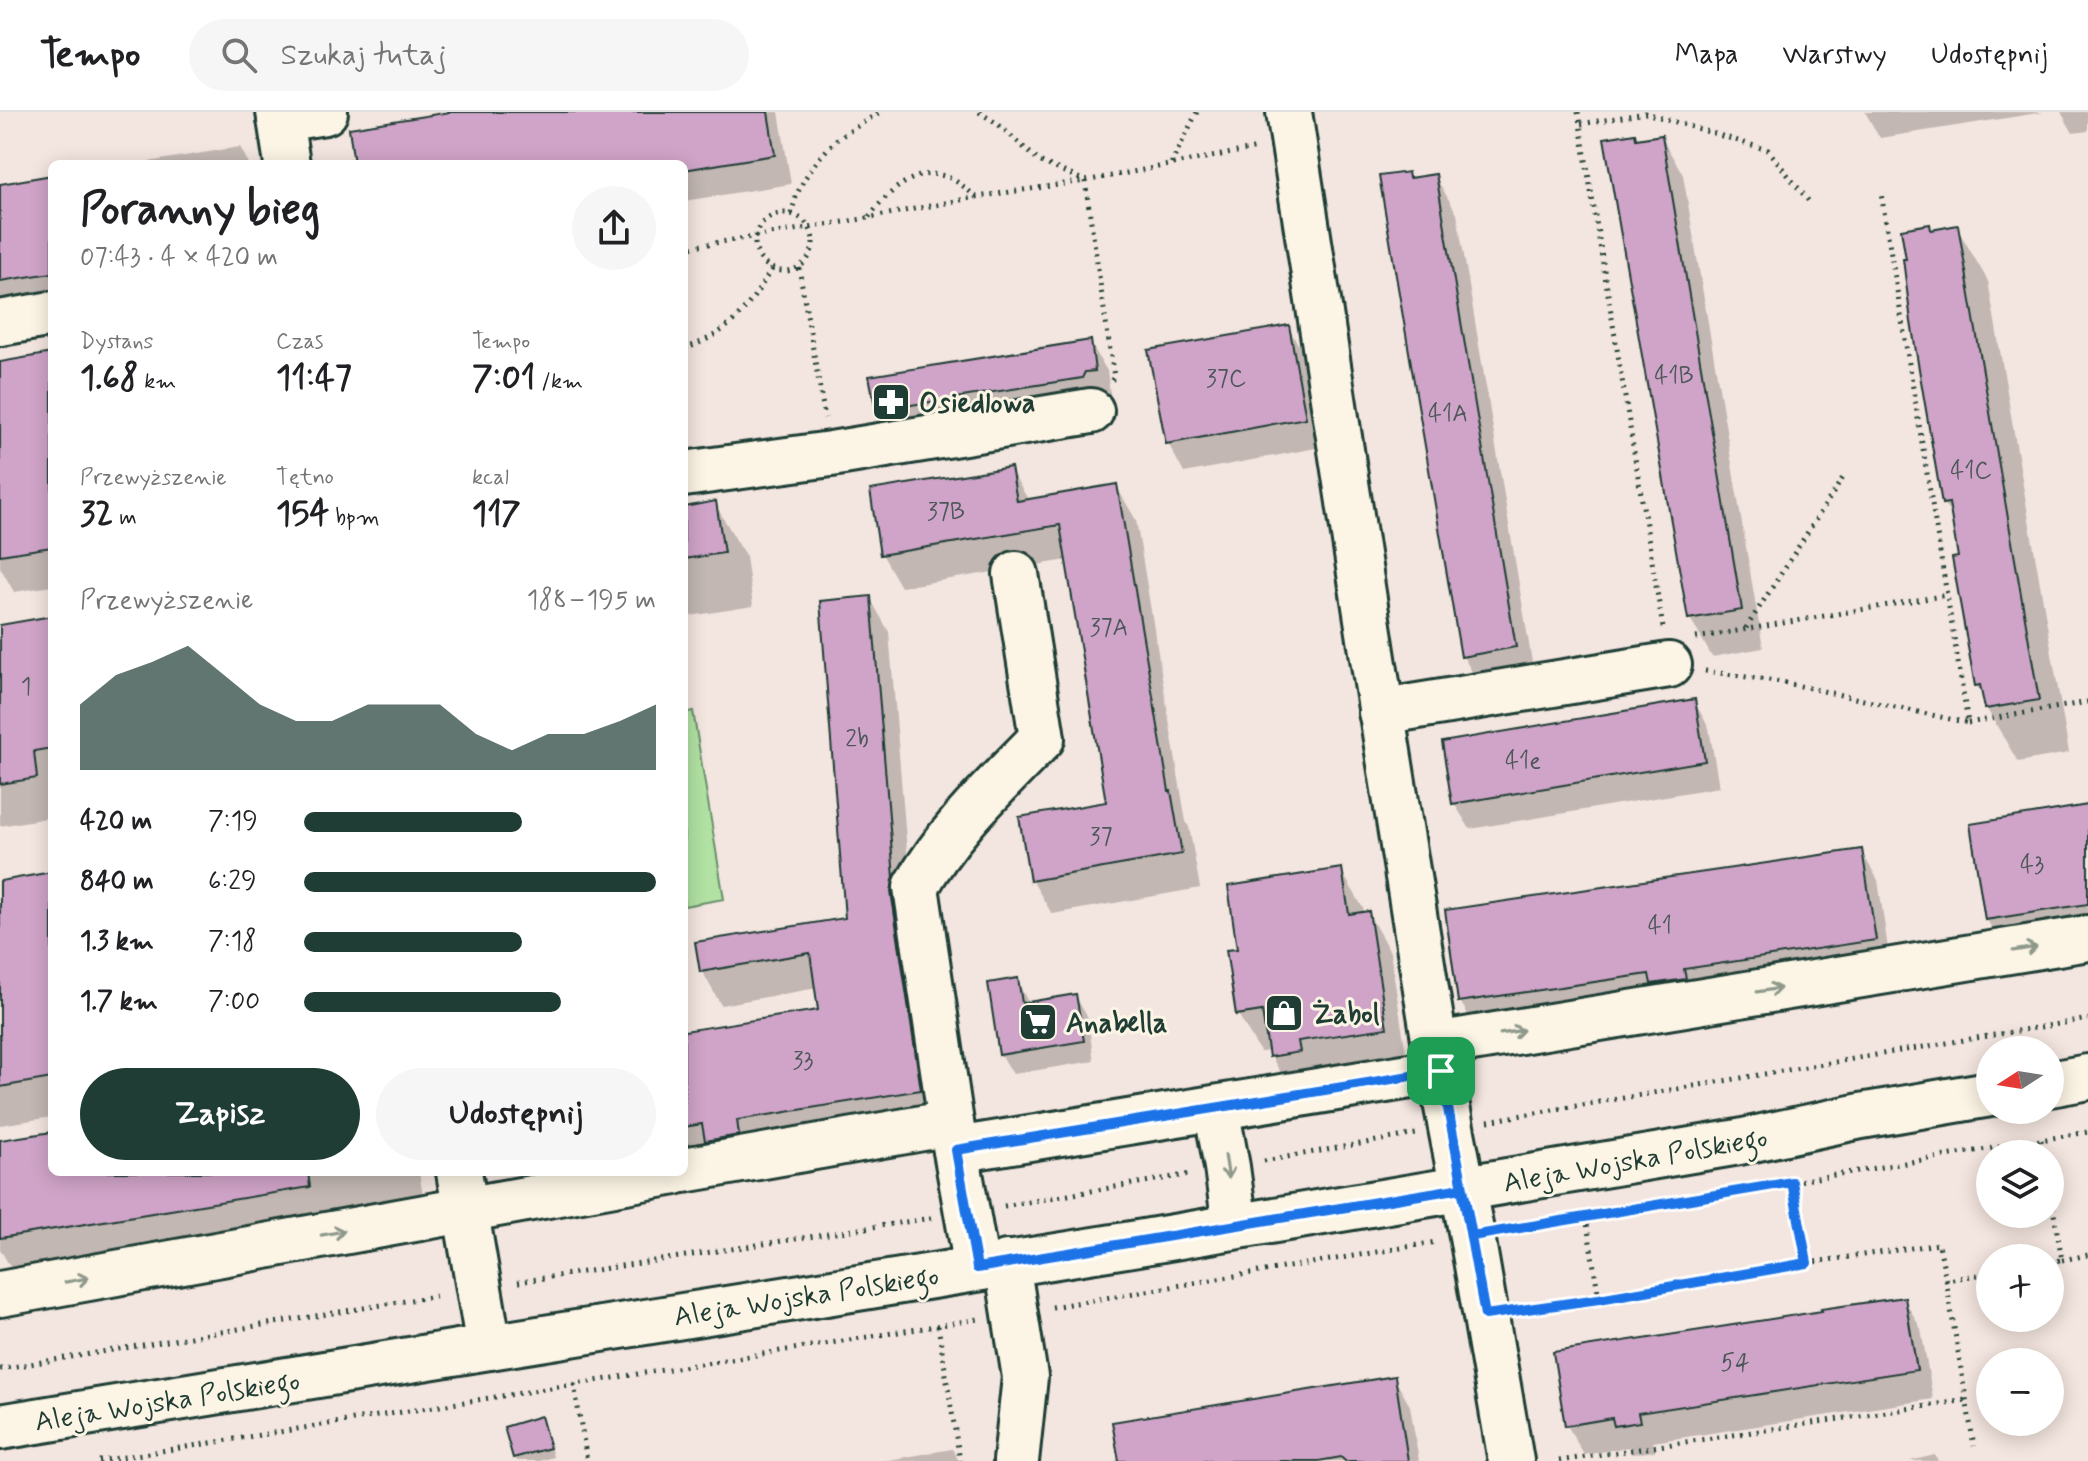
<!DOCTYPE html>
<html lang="pl">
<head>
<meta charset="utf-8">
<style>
  body { margin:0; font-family:Mynerve,sans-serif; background:#f6f6f6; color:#202124; height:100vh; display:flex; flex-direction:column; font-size:30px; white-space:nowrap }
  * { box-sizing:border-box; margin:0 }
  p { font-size:26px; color:#757577 }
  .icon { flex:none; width:44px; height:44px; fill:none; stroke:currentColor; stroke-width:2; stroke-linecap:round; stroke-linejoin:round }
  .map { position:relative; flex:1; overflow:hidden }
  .details { position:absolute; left:48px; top:48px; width:640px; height:1016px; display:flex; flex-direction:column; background:#fff; border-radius:12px; box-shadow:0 4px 20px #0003 }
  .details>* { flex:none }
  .needle { width:52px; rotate:258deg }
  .fabs { position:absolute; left:1976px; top:924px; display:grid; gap:16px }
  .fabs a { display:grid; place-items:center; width:88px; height:88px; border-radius:50%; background:#fff; box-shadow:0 4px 20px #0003; font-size:40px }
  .pin { position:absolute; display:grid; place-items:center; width:68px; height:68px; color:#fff; margin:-34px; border-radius:16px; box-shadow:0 4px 12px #0006 }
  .round { display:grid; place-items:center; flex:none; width:84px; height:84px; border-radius:42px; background:#f6f6f6 }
  .headline { display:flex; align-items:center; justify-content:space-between; height:136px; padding:0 32px }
  h1 { font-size:44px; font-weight:700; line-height:60px }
  .stats { display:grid; grid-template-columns:repeat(3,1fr); gap:12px; height:136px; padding:8px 32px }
  .stats div { display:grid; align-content:center }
  .stats b { font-size:34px; font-weight:700 }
  .stats small { font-size:22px; font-weight:400 }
  .stats p { font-size:22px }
  .chart { height:224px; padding:16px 32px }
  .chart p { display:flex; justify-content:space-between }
  .chart svg { width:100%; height:144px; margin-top:8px; fill:#1f3d34; opacity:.7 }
  .cta { display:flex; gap:16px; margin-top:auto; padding:16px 32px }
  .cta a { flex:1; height:92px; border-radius:48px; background:#1f3d34; color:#fff; font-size:32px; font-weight:700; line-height:92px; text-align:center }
  .cta a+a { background:#f6f6f6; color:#202124 }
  ul { padding:0 32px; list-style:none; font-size:26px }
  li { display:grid; grid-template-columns:128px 96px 1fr; align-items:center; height:60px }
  li i { height:20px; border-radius:10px; background:#1f3d34 }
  header { display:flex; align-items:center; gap:48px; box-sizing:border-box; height:112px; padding:0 40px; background:#fff; border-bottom:2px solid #e0e0e0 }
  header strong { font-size:38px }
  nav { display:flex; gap:44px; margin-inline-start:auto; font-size:28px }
  .search { width:560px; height:72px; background:#f6f6f6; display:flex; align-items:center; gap:20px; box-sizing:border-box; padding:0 28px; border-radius:44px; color:#757577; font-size:30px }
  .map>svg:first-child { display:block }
  .green { fill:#b1e2a3; stroke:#68906c; stroke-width:2 }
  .shadow { fill:#0003 }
  .building { fill:#d0a4c8; stroke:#1f3d34; stroke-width:2 }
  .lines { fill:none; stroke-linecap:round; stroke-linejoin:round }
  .minor-casing { stroke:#1f3d34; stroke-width:50 }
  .major-casing { stroke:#1f3d34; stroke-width:50 }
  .path { stroke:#1f3d34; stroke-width:5; stroke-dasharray:2 6; stroke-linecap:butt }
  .minor { stroke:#fcf5e5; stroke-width:44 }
  .major { stroke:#fcf5e5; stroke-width:44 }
  .oneway { stroke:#8e998c }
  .route-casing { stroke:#fff; stroke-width:16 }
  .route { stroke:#1a73e8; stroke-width:10 }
  .labels { text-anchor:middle; stroke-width:6; stroke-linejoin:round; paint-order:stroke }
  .number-label { font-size:24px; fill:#4b5759 }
  .poi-label { font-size:28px; font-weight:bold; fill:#1f3d34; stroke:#fcf5e5; text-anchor:start }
  .street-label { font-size:28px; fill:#1f3d34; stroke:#fcf5e5 }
</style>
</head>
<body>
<header>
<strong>Tempo</strong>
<div class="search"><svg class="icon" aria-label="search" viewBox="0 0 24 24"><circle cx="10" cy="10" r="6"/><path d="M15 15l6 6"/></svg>Szukaj tutaj</div>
<nav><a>Mapa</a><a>Warstwy</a><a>Udostępnij</a></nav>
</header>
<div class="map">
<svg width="2088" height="1349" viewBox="0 0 2088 1349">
  <rect width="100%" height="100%" fill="#f3e5df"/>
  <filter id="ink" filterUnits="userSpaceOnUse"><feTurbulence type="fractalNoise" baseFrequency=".0125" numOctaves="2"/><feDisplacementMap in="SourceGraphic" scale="16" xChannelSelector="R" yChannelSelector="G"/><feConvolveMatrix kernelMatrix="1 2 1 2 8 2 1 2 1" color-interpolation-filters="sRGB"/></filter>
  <g filter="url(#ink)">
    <polygon class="green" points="693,599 724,787 684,794 684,601"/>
    <g class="shadow">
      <polygon points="462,0 779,0 791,72 684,89 684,52 356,52"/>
      <polygon points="1865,0 2044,0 1880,26"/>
      <polygon points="2061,0 2088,0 2088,19 2073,21"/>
      <polygon points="1634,23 1637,29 1661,25 1683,63 1763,536 1712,545 1690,506"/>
      <polygon points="240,35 249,52 135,52"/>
      <polygon points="1407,62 1411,68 1435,64 1457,102 1536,574 1485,583 1463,544"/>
      <polygon points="52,65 52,192 0,200 0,74"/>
      <polygon points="1929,114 1933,120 1957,116 1988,169 2069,641 2018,650 1987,597 1985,588 1977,574 1961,446 1954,408 1944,392 1913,210"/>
      <polygon points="1288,215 1305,244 1321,335 1184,361 1168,331"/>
      <polygon points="1090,230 1107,259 1111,288 894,323 877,294"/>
      <polygon points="52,243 52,474 14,480 0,455 0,252"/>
      <polygon points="1010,357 1029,389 1116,374 1136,408 1186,710 1189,715 1200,776 1052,802 1032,768 1109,692 1067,448 901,475 882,442"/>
      <polygon points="715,392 746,445 753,494 684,505 684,397"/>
      <polygon points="870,486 889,520 912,801 939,1012 684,1052 684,921 821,899 817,876 721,893 702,859 847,807"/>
      <polygon points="52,506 52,705 0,714 0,515"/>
      <polygon points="1694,589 1709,616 1719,675 1470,717 1454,691"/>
      <polygon points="2088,695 2088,824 2004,837 1987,808 1973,714"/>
      <polygon points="1861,739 1878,768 1891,858 1477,918 1460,889"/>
      <polygon points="1341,758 1363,796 1364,802 1368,801 1390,840 1408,954 1293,982 1271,944 1270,939 1260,940 1238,902 1239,838"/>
      <polygon points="52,762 52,1005 0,1013 0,771"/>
      <polygon points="1017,868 1029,892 1075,884 1087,904 1094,949 1013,962 1001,942"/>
      <polygon points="52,1022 52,1060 419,1060 425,1095 15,1163 0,1137 0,1030"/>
      <polygon points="525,1060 632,1060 534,1076"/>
      <polygon points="1904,1187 1921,1217 1933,1287 1653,1330 1655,1339 1632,1342 1628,1335 1584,1343 1567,1313"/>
      <polygon points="1394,1266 1410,1294 1419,1349 1114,1349"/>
      <polygon points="540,1307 545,1316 553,1345 539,1349 517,1349 515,1345"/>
      <polygon points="952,1337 959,1349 883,1349"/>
      <polygon points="1935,1343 1938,1349 1910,1349"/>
    </g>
    <g class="building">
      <polygon points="450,0 768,0 775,43 684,58 684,52 354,52 349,16"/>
      <polygon points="1635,21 1636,27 1662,23 1742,498 1688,507 1604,26"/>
      <polygon points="1408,60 1409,66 1436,62 1516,535 1461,545 1379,64"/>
      <polygon points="52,63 52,161 0,169 0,72"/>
      <polygon points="1930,112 1931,118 1958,113 2039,588 1985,597 1980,573 1975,574 1952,446 1958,445 1949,391 1942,392 1911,210 1903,147 1906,147 1901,117"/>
      <polygon points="1289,213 1306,306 1166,332 1148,238"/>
      <polygon points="1091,228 1095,259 1085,260 1082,266 886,297 883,293 875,294 869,264"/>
      <polygon points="52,241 52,435 0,443 0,250"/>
      <polygon points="1011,355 1017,389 1117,372 1169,679 1171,679 1182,742 1030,769 1019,705 1106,690 1060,413 880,443 870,378"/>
      <polygon points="716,389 724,441 684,447 684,395"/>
      <polygon points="871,484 894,766 891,779 921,978 737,1008 739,1023 705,1029 702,1012 684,1015 684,919 818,898 810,841 700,860 695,830 845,806 820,489"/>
      <polygon points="52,504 52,636 34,639 37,666 0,672 0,513"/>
      <polygon points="1695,587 1705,649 1452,692 1442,630"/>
      <polygon points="2088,693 2088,792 1985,808 1970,712"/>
      <polygon points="1862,737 1876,828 1684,857 1686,867 1651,872 1649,862 1458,890 1445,798"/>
      <polygon points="1342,756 1349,802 1369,799 1387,916 1298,929 1300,940 1269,945 1262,899 1236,903 1226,838 1237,837 1228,774"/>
      <polygon points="52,760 52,966 0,975 0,769"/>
      <polygon points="1018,866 1022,891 1076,882 1084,929 999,943 988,871"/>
      <polygon points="52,1020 52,1060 308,1060 310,1075 0,1126 0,1028"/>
      <polygon points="1905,1185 1917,1258 1638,1301 1640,1310 1614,1314 1612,1306 1565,1314 1553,1240 1636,1227 1637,1228 1822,1199 1821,1197"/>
      <polygon points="1395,1264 1408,1349 1345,1349 1341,1345 1319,1349 1119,1349 1112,1310"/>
      <polygon points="541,1304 550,1336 513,1346 504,1315"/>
    </g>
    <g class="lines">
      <defs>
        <g id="minor">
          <polyline points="279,0 287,52"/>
          <polyline points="1289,0 1373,546 1435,933 1472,1124 1511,1349"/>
          <polyline points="280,7 325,0"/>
          <polyline points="0,211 52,202"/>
          <polyline points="684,362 831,342 1091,299"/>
          <polyline points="1381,600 1669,553"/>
          <polyline points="1435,933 2088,826"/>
          <polyline points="1216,996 1227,1055 1235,1114"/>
          <polyline points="956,1038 1441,959"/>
          <polyline points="684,1058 951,1011"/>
          <polyline points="459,1060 489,1235"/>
          <polyline points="1007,1151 1025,1265 1016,1349"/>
          <path d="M977,1156l-26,-145 -35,-236c32,-57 81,-102 126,-149l-26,-164"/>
          <polyline points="0,1182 675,1060"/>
        </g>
        <g id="major">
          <polyline points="2050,972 2088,965"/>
          <polyline points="0,1315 489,1235 1132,1132 1739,1030 1861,1004 1990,982"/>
        </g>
      </defs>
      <use href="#minor" class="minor-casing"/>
      <use href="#major" class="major-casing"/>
      <g class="path">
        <polyline points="979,0 998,12 1039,49 1085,69 1114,265 1111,269"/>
        <polyline points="1578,0 1663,516"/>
        <polyline points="1581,12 1646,1 1768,38 1811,92"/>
        <polyline points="1171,52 1197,0"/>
        <circle cx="784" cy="130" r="29"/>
        <polyline points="791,102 797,82 805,66 821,44 837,27 880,0"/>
        <path d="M869,105c18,-24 47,-53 81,-39 10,5 18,12 26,19"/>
        <polyline points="684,136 868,106 976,85 1085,69 1258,36"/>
        <polyline points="799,156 825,306"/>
        <path d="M684,237c48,-17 62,-39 88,-80"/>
        <polyline points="1746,516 1844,364"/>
        <polyline points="1696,526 1947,483"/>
        <polyline points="1705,559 1782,570 1968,611 1881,81"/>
        <polyline points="1968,611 2088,590"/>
        <polyline points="1488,1009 2088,907"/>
        <polyline points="2041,1028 2044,1042"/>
        <polyline points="1264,1049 1416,1022"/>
        <polyline points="1792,1070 1807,1151"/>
        <polyline points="2050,1079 2062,1148 2050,1150"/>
        <polyline points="1004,1094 1191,1062"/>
        <polyline points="1586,1105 1599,1187"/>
        <polyline points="1509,1118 2088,1020"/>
        <polyline points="2062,1148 2088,1143"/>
        <polyline points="1946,1168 1974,1334"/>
        <polyline points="518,1170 931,1106"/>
        <polyline points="1052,1195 1436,1130"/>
        <polyline points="1523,1197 1599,1187 1807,1151 1939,1132 1946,1168 1990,1161"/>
        <polyline points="938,1214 960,1349"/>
        <polyline points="0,1257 441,1183"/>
        <polyline points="574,1272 587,1349"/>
        <polyline points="99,1349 979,1207"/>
        <polyline points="1559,1349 1966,1288"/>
      </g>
      <use href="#minor" class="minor"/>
      <use href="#major" class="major"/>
    </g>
    <defs><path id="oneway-shaft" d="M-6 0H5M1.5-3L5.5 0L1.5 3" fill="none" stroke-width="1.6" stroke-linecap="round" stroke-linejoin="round" transform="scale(2)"/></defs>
    <g class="oneway">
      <use href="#oneway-shaft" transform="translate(2025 837) rotate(-9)"/>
      <use href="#oneway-shaft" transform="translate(1769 878) rotate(-9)"/>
      <use href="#oneway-shaft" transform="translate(1512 920) rotate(-9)"/>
      <use href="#oneway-shaft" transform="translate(1227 1055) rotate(81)"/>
      <use href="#oneway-shaft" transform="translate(333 1121) rotate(-10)"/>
      <use href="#oneway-shaft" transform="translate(77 1168) rotate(-10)"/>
    </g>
  </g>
  <g class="lines" filter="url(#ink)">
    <defs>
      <polyline id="route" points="1441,959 956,1038 977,1156 1462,1076 1485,1203 1599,1187 1807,1151 1792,1070 1472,1124 1441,959"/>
    </defs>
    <use href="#route" class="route-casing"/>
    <use href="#route" class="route"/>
  </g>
  <defs>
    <symbol id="pharmacy-square" viewBox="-11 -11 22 22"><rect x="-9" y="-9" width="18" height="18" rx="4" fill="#1f3d34" stroke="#fcf5e5"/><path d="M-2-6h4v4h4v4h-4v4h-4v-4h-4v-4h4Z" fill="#fff"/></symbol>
    <symbol id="shop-square" viewBox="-11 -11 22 22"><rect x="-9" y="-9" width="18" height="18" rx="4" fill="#1f3d34" stroke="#fcf5e5"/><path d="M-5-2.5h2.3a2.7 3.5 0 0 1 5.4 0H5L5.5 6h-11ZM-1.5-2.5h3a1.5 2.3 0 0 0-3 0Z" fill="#fff"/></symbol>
    <symbol id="supermarket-square" viewBox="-11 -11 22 22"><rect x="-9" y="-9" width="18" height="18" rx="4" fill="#1f3d34" stroke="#fcf5e5"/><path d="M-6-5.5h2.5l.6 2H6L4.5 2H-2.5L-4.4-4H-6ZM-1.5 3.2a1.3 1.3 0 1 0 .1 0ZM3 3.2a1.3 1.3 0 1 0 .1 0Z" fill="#fff"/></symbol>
  </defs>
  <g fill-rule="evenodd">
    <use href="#pharmacy-square" x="869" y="268" width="44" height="44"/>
    <use href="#shop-square" x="1262" y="879" width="44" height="44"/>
    <use href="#supermarket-square" x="1016" y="888" width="44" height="44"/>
  </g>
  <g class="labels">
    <g class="number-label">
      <text x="1674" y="271">41B</text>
      <text x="1226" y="274">37C</text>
      <text x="1448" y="309">41A</text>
      <text x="1971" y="366">41C</text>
      <text x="946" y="407">37B</text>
      <text x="1109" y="523">37A</text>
      <text x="26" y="582">1</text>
      <text x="857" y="634">2b</text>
      <text x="1523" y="656">41e</text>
      <text x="1101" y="732">37</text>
      <text x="2032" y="760">43</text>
      <text x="1660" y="821">41</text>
      <text x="803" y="956">33</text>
      <text x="1735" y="1258">54</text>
    </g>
    <g class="poi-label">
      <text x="919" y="300">Osiedlowa</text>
      <text x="1312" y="911">Żabol</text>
      <text x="1066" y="920">Anabella</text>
    </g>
    <g class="street-label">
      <text transform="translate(1635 1047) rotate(-10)" y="10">Aleja Wojska Polskiego</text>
      <text transform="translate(806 1183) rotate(-9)" y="10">Aleja Wojska Polskiego</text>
      <text transform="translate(167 1288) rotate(-9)" y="10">Aleja Wojska Polskiego</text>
    </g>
  </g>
</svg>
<div class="fabs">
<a><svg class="needle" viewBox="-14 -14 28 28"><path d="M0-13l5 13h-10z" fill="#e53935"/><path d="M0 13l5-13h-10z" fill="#757577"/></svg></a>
<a><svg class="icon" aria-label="layers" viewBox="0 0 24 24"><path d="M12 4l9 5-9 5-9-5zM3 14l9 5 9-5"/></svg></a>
<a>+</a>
<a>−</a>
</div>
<div class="pin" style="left:1441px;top:959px;background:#1e9e55"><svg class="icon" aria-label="arrive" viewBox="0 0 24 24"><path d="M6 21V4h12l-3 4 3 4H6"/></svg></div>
<section class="details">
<div class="headline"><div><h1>Poranny bieg</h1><p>07:43 · 4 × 420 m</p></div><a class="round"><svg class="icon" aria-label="share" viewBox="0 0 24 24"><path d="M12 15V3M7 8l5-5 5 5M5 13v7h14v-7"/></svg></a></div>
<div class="stats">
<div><p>Dystans</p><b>1.68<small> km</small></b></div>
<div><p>Czas</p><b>11:47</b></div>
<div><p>Tempo</p><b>7:01<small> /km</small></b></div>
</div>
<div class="stats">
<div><p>Przewyższenie</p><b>32<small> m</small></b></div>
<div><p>Tętno</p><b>154<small> bpm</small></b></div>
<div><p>kcal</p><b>117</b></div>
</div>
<div class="chart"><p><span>Przewyższenie</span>188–195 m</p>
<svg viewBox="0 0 160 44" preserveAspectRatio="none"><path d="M0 44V24L10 15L20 11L30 6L40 15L50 24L60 29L70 29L80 24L90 24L100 24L110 33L120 38L130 33L140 33L150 29L160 24V44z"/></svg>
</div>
<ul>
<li><b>420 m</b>7:19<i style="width:62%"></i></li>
<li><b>840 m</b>6:29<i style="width:100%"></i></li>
<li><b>1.3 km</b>7:18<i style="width:62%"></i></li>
<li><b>1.7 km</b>7:00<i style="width:73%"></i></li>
</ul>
<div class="cta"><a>Zapisz</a><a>Udostępnij</a></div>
</section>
</div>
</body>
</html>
